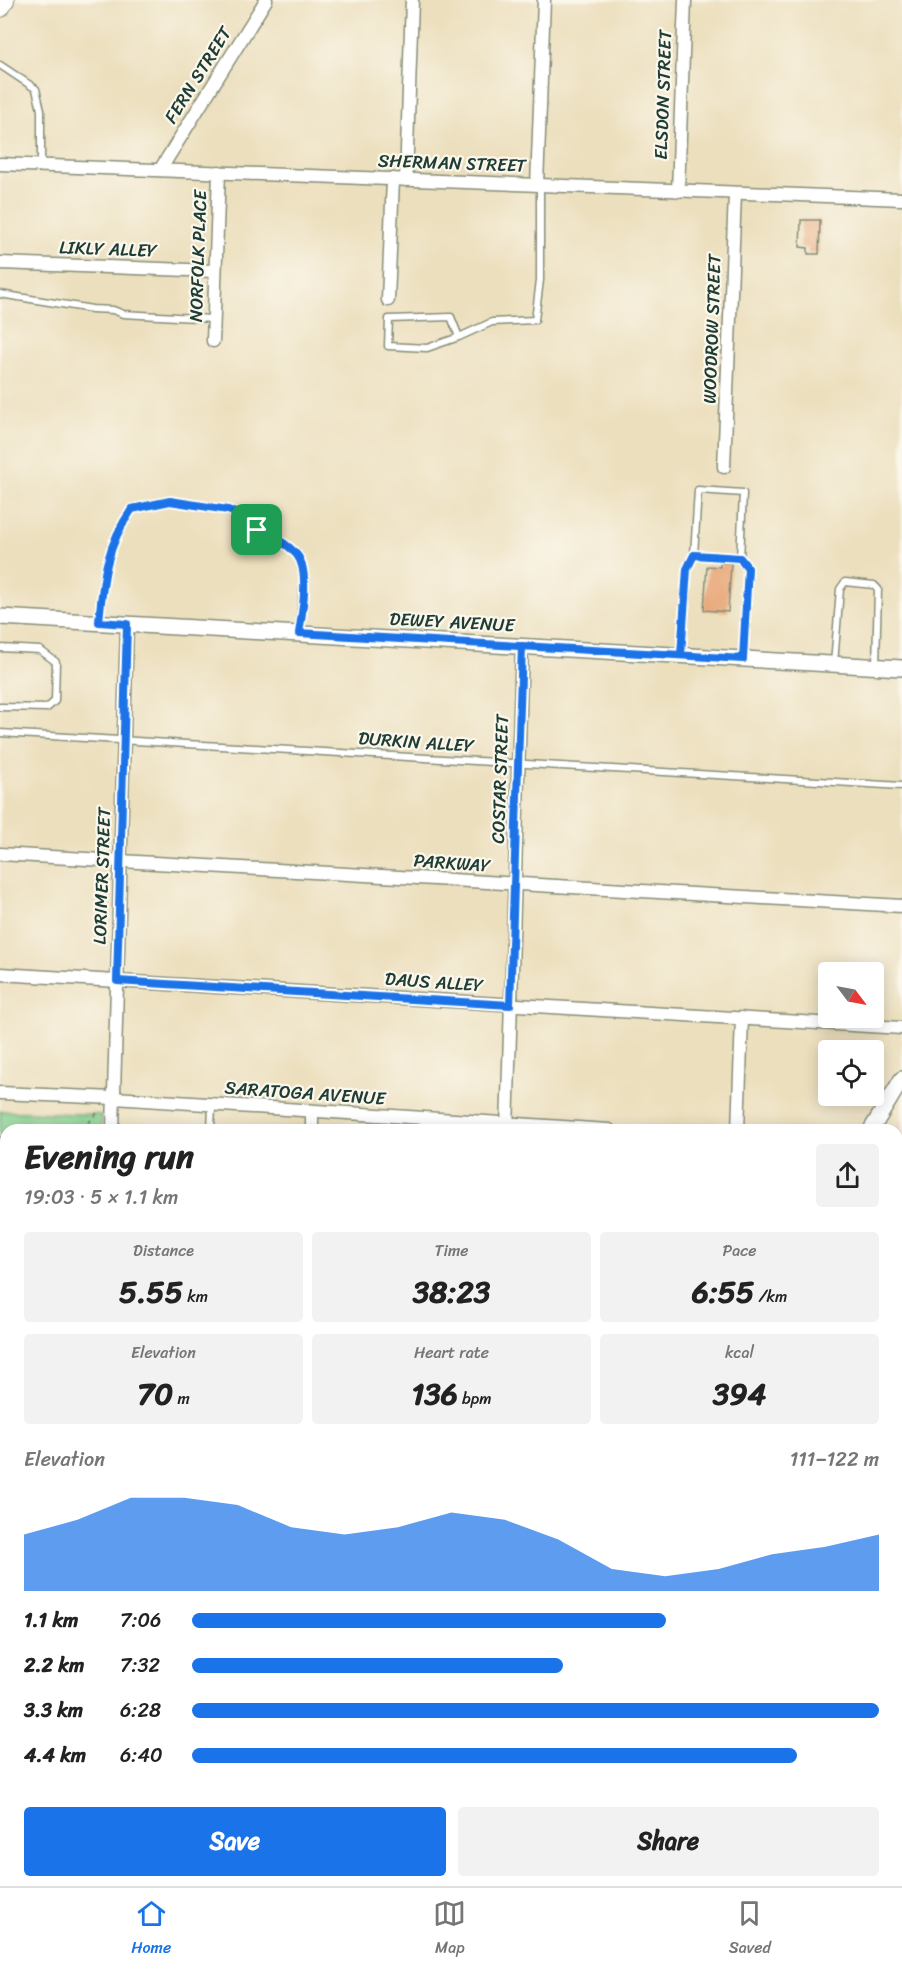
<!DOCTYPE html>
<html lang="en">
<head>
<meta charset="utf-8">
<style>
  body { margin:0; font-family:Sriracha,sans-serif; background:#f2f2f2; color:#222; height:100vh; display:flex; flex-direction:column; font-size:22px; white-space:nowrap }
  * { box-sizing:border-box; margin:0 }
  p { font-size:20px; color:#767676 }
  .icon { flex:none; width:33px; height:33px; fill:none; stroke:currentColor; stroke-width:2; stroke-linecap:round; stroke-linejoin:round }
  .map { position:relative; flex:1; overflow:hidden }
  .details { position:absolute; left:0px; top:1124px; width:903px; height:764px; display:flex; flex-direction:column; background:#fff; border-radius:18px 18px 0 0; box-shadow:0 3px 15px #0003 }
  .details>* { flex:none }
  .needle { width:39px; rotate:122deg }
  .tools { position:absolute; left:818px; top:962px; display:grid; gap:12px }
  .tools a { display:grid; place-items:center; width:66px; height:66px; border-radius:6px; background:#fff; box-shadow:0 3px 15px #0003; font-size:30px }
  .pin { position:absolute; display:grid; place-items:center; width:51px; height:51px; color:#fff; margin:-26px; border-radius:12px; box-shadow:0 3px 9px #0006 }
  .round { display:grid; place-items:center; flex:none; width:63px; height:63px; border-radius:6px; background:#f2f2f2 }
  .overview { display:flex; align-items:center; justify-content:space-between; height:102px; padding:0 24px }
  h1 { font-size:33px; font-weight:800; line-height:45px }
  .stats { display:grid; grid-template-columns:repeat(3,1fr); gap:9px; height:102px; padding:6px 24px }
  .stats div { display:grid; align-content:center; border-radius:6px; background:#f2f2f2; text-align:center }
  .stats b { font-size:30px; font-weight:800 }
  .stats small { font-size:16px; font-weight:400 }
  .stats p { font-size:16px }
  .chart { height:168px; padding:12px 24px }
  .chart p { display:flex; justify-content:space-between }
  .chart svg { width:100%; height:108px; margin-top:6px; fill:#1a73e8; opacity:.7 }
  .cta { display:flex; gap:12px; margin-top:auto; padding:12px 24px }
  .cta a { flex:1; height:69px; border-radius:6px; background:#1a73e8; color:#fff; font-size:24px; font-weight:800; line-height:69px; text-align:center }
  .cta a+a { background:#f2f2f2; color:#222 }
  ul { padding:0 24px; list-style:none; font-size:20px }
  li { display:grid; grid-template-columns:96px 72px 1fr; align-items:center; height:45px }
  li i { height:15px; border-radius:8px; background:#1a73e8 }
  .tab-bar { display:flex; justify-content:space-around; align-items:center; height:84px; border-top:2px solid #e0e0e0; background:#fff; font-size:16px; color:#767676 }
  .tab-bar a { display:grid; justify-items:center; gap:3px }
  .tab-bar .selected { color:#1a73e8 }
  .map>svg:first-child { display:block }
  .built { fill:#f6d1c6 }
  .green { fill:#82d08f; stroke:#508662; stroke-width:1.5 }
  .building { fill:#e9a97b }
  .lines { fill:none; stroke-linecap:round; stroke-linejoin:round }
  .service-casing { stroke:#868e78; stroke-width:9 }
  .minor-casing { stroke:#868e78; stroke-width:15 }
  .tertiary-casing { stroke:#868e78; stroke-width:18 }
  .primary-casing { stroke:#868e78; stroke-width:22 }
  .path { stroke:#868e78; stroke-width:2; stroke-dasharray:4.5 4.5; stroke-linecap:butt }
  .service { stroke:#fff; stroke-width:6 }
  .minor { stroke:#fff; stroke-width:12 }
  .tertiary { stroke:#fff; stroke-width:15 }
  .primary { stroke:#fff; stroke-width:20 }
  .route-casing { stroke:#fff; stroke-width:12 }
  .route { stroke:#1a73e8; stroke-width:8 }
  .labels { text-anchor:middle; stroke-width:4.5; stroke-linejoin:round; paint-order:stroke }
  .street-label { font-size:18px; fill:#1f3d34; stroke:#fbf7ec }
</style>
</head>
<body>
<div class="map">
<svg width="902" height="1886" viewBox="0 0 902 1886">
  <rect width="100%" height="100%" fill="#fbf7ec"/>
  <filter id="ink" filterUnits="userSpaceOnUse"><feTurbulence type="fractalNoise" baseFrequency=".0167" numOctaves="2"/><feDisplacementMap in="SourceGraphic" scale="12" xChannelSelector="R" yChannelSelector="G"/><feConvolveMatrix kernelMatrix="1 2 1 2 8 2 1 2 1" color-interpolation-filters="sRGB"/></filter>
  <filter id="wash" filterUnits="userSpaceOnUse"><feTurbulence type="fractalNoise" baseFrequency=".008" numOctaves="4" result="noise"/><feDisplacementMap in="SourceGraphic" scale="24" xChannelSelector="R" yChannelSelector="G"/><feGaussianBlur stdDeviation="1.35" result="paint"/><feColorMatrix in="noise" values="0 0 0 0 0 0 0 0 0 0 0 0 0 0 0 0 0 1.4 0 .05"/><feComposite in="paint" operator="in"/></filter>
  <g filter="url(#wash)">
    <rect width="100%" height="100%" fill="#ecdfbd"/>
    <polygon class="built" points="902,1119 902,1238 897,1235 897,1130 895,1130"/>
    <polygon class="green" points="0,1111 102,1115 101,1129 6,1130 6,1537 0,1537"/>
    <g id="blocks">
      <g class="building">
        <polygon points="801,220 820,220 819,254 808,254 808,248 800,247"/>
        <polygon points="720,562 731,563 728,612 704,610 707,566 720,567"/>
      </g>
    </g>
  </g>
  <g filter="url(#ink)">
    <use href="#blocks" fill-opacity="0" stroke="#868e78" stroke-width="1.5"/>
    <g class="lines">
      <defs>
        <g id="service">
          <polyline points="0,65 36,89 41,110 41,165"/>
          <polyline points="0,294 92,309 113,310 123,314 213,319"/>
          <polyline points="459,337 451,317 389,319 388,346 427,348 459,337 492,322 535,320 540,280 540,185"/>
          <polyline points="694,555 740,559"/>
          <path d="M99,622c4,-45 6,-75 33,-113l38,-8 58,9 16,6 13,14 22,9 20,17 5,21 -5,56"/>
          <polyline points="0,648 40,650 56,662 55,701 47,708 0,707"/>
          <polyline points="681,655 687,569 694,555 698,490 743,493 740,559 748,568 743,659"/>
          <polyline points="834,664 840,589 845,582 874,585 878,589 876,666"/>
          <polyline points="0,733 902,786"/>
          <polyline points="211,1130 212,1105"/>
          <polyline points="897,1149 902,1152"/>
          <polyline points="897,1219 902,1222"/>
          <polyline points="0,1664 6,1664"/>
          <polyline points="361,1886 362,1881"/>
          <polyline points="406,1886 407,1881"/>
          <polyline points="448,1886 449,1881"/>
        </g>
        <g id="minor">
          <polyline points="0,164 902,199"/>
          <polyline points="160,170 266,0"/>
          <polyline points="406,180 412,0"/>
          <polyline points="537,185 544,0"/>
          <polyline points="678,191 685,0"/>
          <polyline points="0,263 215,271"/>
          <polyline points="388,300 393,179"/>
          <polyline points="213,341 219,172"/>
          <polyline points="724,467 735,194"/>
          <polyline points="0,854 902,906"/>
          <polyline points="0,974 902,1028"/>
          <polyline points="0,1093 114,1098 609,1130"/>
          <polyline points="113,1130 127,624"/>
          <polyline points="312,1130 312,1112"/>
          <polyline points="507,1130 522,646"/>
          <polyline points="738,1130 742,1018"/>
          <polyline points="897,1425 902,1428"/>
          <polyline points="897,1740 902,1732"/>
          <polyline points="0,1776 6,1776"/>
          <polyline points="897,1879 902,1880"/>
          <polyline points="90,1886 91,1881"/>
          <polyline points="806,1886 809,1881"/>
        </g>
        <g id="tertiary">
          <polyline points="0,617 902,668"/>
          <polyline points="871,1130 902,1079"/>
          <polyline points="0,1553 6,1553"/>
        </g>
        <polyline id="primary" points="0,7 4,0"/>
      </defs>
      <use href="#service" class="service-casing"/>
      <use href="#minor" class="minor-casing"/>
      <use href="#tertiary" class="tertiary-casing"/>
      <use href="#primary" class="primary-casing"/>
      <g class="path">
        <polyline points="82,1130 98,1112"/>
        <polyline points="0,1137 6,1140"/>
        <polyline points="0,1232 6,1225"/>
        <polyline points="0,1323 6,1324"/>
        <polyline points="0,1416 6,1425"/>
        <polyline points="0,1503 6,1499"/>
      </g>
      <use href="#service" class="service"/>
      <use href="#minor" class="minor"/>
      <use href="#tertiary" class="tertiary"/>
      <use href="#primary" class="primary"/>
    </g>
  </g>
  <g class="lines" filter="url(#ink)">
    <defs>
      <path id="route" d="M257,530l-13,-14 -16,-6 -58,-9 -38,8c-26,37 -29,70 -33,113l28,2 -10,357 393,24 12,-359 221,13 5,-91 -8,-10 -46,-3 -7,14 -6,86c-127,-7 -255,-14 -382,-22 3,-19 11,-62 -2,-78 -11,-13 -25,-19 -40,-25"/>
    </defs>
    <use href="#route" class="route-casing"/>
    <use href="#route" class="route"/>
  </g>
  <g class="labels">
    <g class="street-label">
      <text transform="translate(198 75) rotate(-58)" y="6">FERN STREET</text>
      <text transform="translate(663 95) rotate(-88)" y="6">ELSDON STREET</text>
      <text transform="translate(452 163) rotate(2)" y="6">SHERMAN STREET</text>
      <text transform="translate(108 249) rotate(2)" y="6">LIKLY ALLEY</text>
      <text transform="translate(198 256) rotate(-88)" y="6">NORFOLK PLACE</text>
      <text transform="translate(712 329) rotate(-88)" y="6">WOODROW STREET</text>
      <text transform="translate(452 622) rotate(3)" y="6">DEWEY AVENUE</text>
      <text transform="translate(416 742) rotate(4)" y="6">DURKIN ALLEY</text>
      <text transform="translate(500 779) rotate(-88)" y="6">COSTAR STREET</text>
      <text transform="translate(452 863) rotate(4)" y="6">PARKWAY</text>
      <text transform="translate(102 876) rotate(-88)" y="6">LORIMER STREET</text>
      <text transform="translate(434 982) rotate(4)" y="6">DAUS ALLEY</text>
      <text transform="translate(305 1093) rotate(4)" y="6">SARATOGA AVENUE</text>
    </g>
  </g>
</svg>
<div class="tools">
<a><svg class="needle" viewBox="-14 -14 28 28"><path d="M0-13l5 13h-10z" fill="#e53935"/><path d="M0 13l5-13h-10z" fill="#767676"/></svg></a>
<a><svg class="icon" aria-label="locate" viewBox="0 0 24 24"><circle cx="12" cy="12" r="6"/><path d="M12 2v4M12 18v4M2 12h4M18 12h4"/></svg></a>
</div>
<div class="pin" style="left:257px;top:530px;background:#1e9e55"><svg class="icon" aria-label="arrive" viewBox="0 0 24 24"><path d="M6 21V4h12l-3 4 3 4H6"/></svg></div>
<section class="details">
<div class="overview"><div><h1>Evening run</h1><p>19:03 · 5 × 1.1 km</p></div><a class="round"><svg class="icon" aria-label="share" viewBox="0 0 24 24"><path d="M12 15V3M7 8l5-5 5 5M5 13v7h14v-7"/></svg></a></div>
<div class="stats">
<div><p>Distance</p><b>5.55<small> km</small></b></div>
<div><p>Time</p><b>38:23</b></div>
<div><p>Pace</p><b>6:55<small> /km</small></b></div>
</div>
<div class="stats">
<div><p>Elevation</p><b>70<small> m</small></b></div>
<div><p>Heart rate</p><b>136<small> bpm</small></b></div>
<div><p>kcal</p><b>394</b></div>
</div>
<div class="chart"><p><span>Elevation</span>111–122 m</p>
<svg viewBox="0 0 160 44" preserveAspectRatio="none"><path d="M0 44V21L10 15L20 6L30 6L40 9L50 18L60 21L70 18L80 12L90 15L100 23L110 35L120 38L130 35L140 29L150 26L160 21V44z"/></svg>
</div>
<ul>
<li><b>1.1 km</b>7:06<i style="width:69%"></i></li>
<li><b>2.2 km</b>7:32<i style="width:54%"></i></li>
<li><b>3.3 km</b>6:28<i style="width:100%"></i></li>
<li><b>4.4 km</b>6:40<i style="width:88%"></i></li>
</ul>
<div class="cta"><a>Save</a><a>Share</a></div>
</section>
</div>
<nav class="tab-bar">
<a class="selected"><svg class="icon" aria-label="home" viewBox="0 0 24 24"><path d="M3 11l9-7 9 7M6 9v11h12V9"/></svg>Home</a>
<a><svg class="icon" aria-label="map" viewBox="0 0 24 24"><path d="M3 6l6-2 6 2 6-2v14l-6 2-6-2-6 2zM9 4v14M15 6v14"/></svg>Map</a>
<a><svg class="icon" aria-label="saved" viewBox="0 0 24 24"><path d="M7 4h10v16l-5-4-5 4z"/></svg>Saved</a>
</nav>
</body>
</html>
